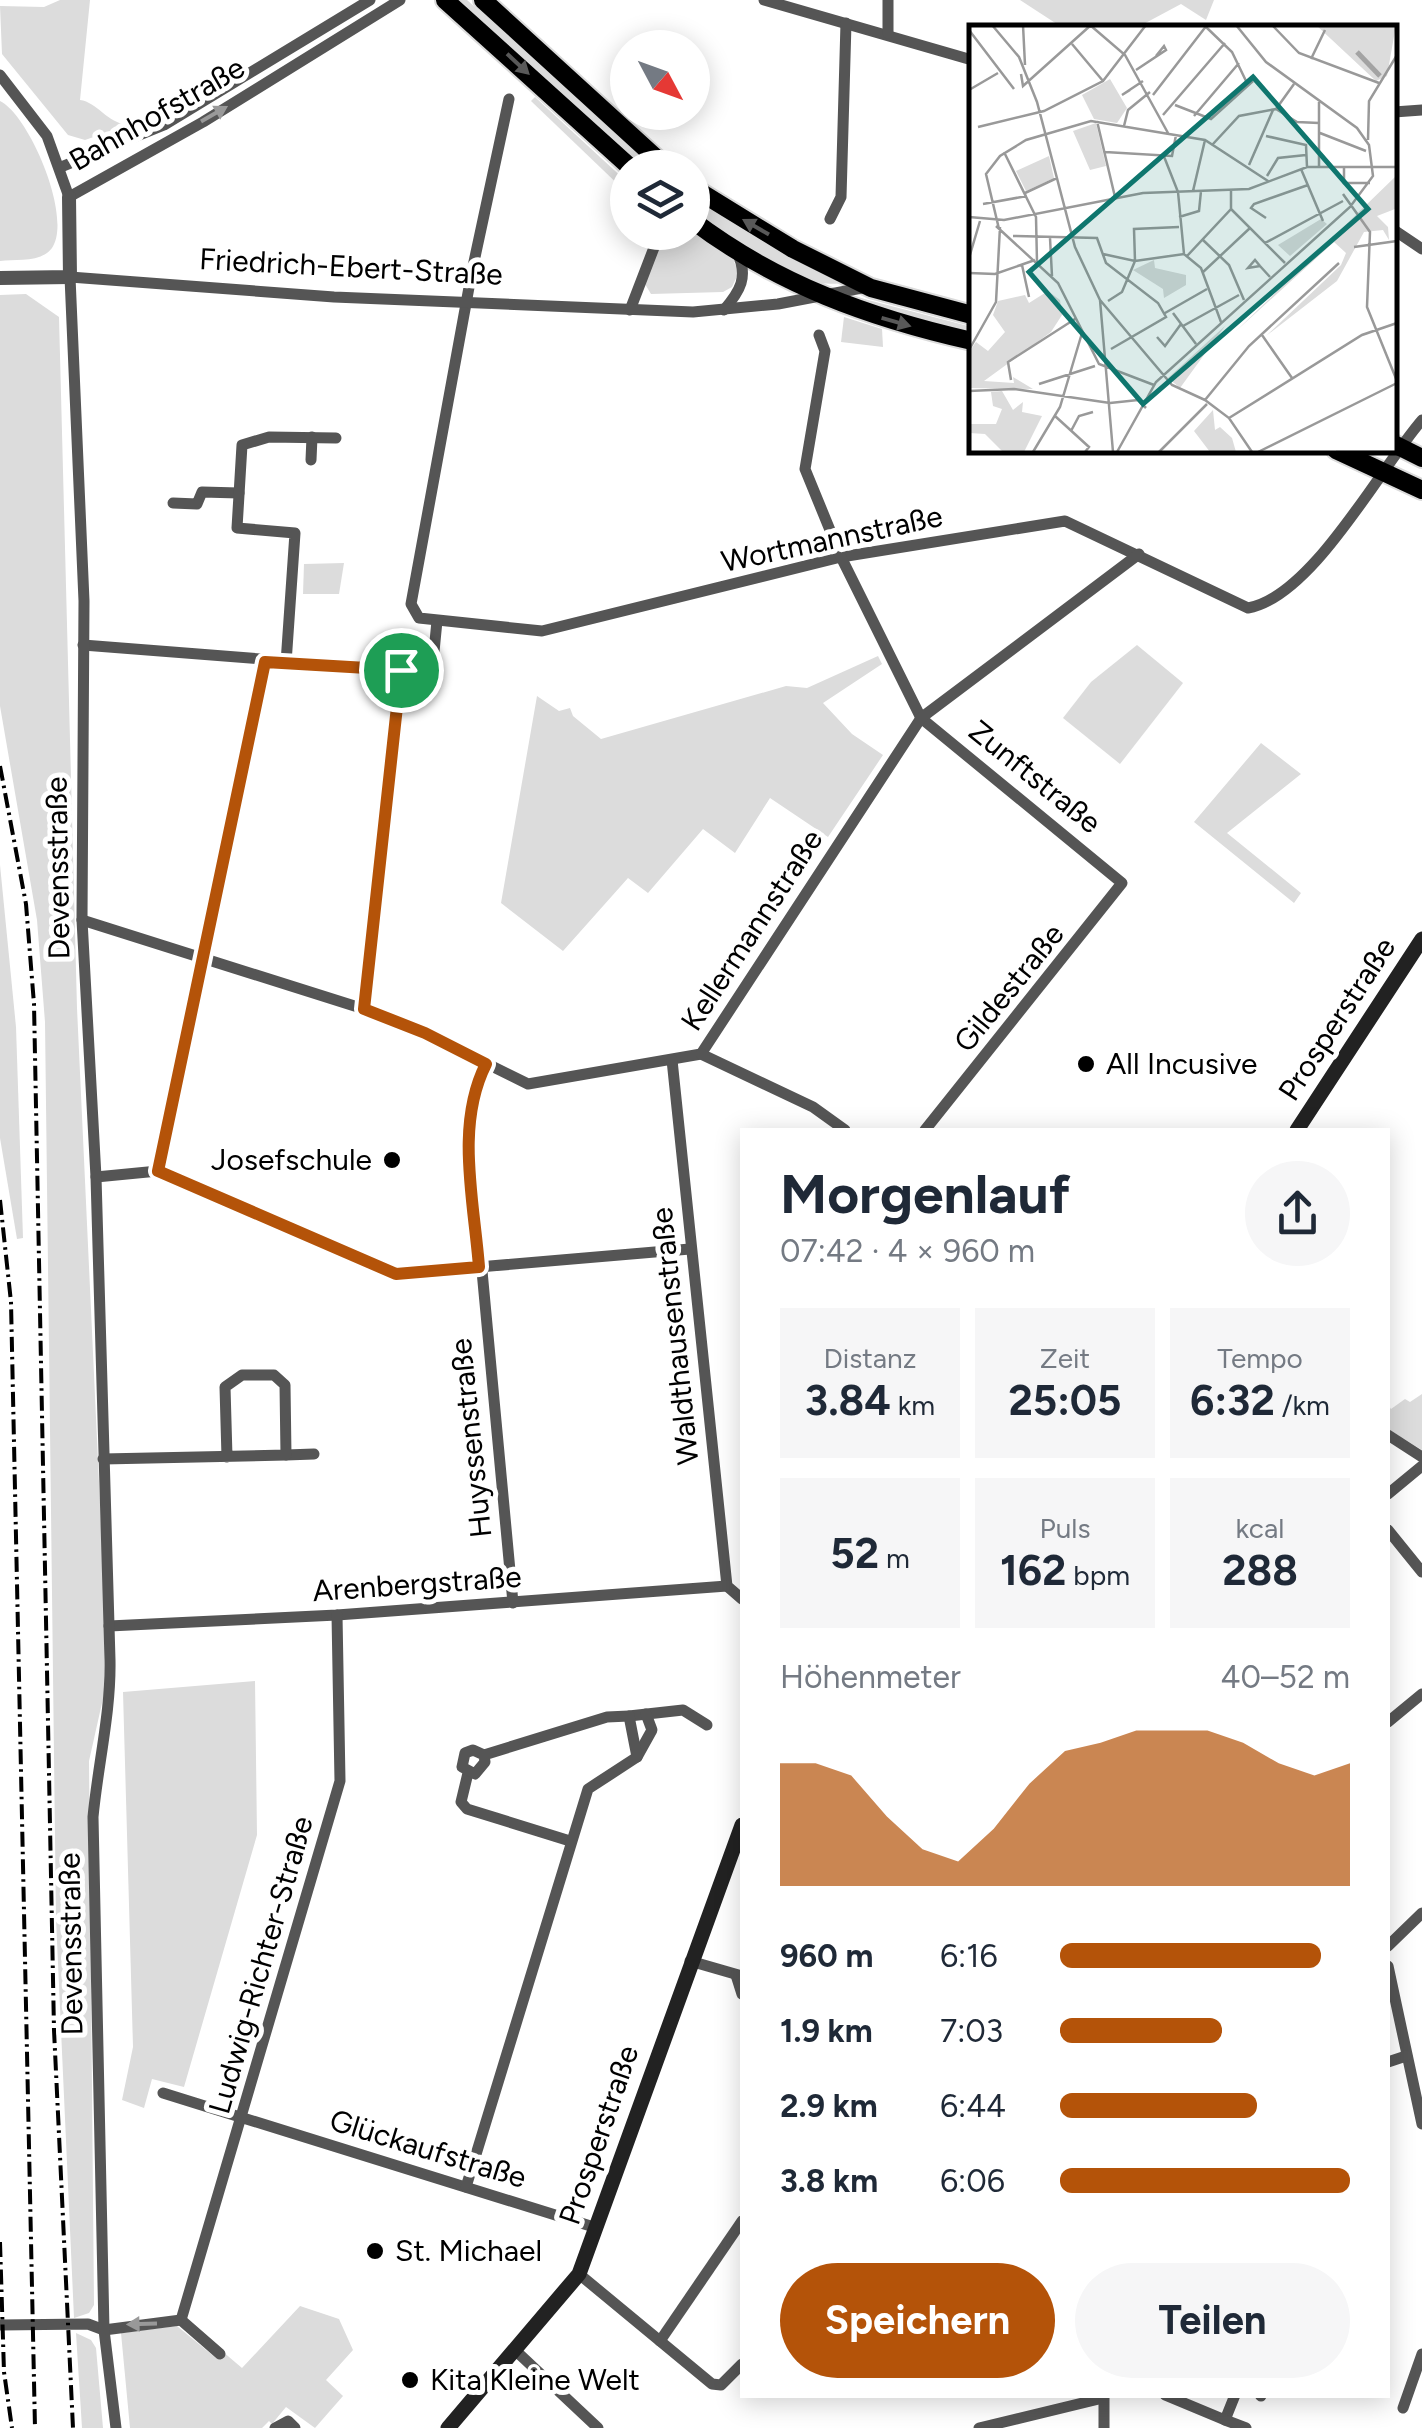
<!DOCTYPE html>
<html lang="de">
<head>
<meta charset="utf-8">
<style>
  body { margin:0; font-family:Figtree,sans-serif; background:#f6f6f7; color:#1f2937; height:100vh; display:flex; flex-direction:column; font-size:38px; white-space:nowrap }
  * { box-sizing:border-box; margin:0 }
  p { font-size:32px; color:#747a83 }
  .icon { flex:none; width:55px; height:55px; fill:none; stroke:currentColor; stroke-width:2; stroke-linecap:round; stroke-linejoin:round }
  .map { position:relative; flex:1; overflow:hidden }
  .drawer { position:absolute; left:740px; top:1128px; width:650px; height:1270px; display:flex; flex-direction:column; background:#fff; border-radius:0px; box-shadow:0 5px 25px #0003 }
  .drawer>* { flex:none }
  .needle { width:65px; rotate:131deg }
  .controls { position:absolute; left:610px; top:30px; display:grid; gap:20px }
  .controls a { display:grid; place-items:center; width:100px; height:100px; border-radius:50%; background:#fff; box-shadow:0 5px 25px #0003; font-size:50px }
  .pin { position:absolute; display:grid; place-items:center; width:85px; height:85px; color:#fff; margin:-42px; border:5px solid #fff; border-radius:50%; box-shadow:0 2px 10px #0007 }
  .round { display:grid; place-items:center; flex:none; width:105px; height:105px; border-radius:52px; background:#f6f6f7 }
  .overview { display:flex; align-items:center; justify-content:space-between; height:170px; padding:0 40px }
  h1 { font-size:55px; font-weight:700; line-height:75px }
  .stats { display:grid; grid-template-columns:repeat(3,1fr); gap:15px; height:170px; padding:10px 40px }
  .stats div { display:grid; align-content:center; border-radius:0px; background:#f6f6f7; text-align:center }
  .stats b { font-size:42px; font-weight:700 }
  .stats small { font-size:28px; font-weight:400 }
  .stats p { font-size:28px }
  .chart { height:280px; padding:20px 40px }
  .chart p { display:flex; justify-content:space-between }
  .chart svg { width:100%; height:180px; margin-top:10px; fill:#b45309; opacity:.7 }
  .cta { display:flex; gap:20px; margin-top:auto; padding:20px 40px }
  .cta a { flex:1; height:115px; border-radius:60px; background:#b45309; color:#fff; font-size:40px; font-weight:700; line-height:115px; text-align:center }
  .cta a+a { background:#f6f6f7; color:#1f2937 }
  ul { padding:0 40px; list-style:none; font-size:32px }
  li { display:grid; grid-template-columns:160px 120px 1fr; align-items:center; height:75px }
  li i { height:25px; border-radius:12px; background:#b45309 }
  .map>svg:first-child { display:block }
  .green { fill:#dcdcdc }
  .lines { fill:none; stroke-linecap:round; stroke-linejoin:round }
  .primary-casing { stroke:#dbdbdb; stroke-width:22 }
  .minor { stroke:#555; stroke-width:11 }
  .tertiary { stroke:#555; stroke-width:14 }
  .secondary { stroke:#222; stroke-width:15 }
  .primary { stroke:#000; stroke-width:18 }
  .rail { stroke:#000; stroke-width:4; stroke-dasharray:15 5 2.5 5; stroke-linecap:butt }
  .oneway { fill:#595959 }
  .oneway2 { fill:#999 }
  .route-casing { stroke:#fff; stroke-width:20 }
  .route { stroke:#b45309; stroke-width:12 }
  .poi-dot { fill:#000; stroke:#fff; stroke-width:4 }
  .labels { text-anchor:middle; stroke-width:10; stroke-linejoin:round; paint-order:stroke }
  .street-label { font-size:30px; fill:#000; stroke:#fff }
  .poi-label { font-size:30px; fill:#000; stroke:#fff; text-anchor:start }
  .inset-river { fill:none; stroke:#a3a3a3; stroke-width:5 }
  .inset-road { fill:none; stroke:#999; stroke-width:2.5 }
  .view { fill:#0f766e; fill-opacity:0.15; stroke:#0f766e; stroke-width:5 }
  .inset-edge { fill:none; stroke:#000; stroke-width:5 }
</style>
</head>
<body>
<div class="map">
<svg width="1422" height="2428" viewBox="0 0 1422 2428">
  <rect width="100%" height="100%" fill="#fff"/>
  <g class="green">
    <path d="M60,0h30l-10,100c17,2 27,23 48,25l-43,15 -17,-5 -66,-81 -2,-48 44,1z"/>
    <polygon points="458,0 467,0 652,167 640,167"/>
    <polygon points="1020,0 1214,0 1206,20 1181,4 1138,27 1063,28"/>
    <polygon points="535,97 627,182 627,193 531,101"/>
    <path d="M0,101c29,14 73,116 52,147 -11,15 -36,11 -52,13z"/>
    <path d="M692,197l149,83v3c-50,8 -110,-43 -148,-72z"/>
    <polygon points="693,228 731,256 739,272 732,287 723,292 651,294 645,284 664,233 692,232"/>
    <polygon points="26,294 59,317 77,1008 105,1612 104,1694 89,1761 94,2305 89,2313 74,2318 56,1919 45,1022 37,920 0,706 0,295"/>
    <polygon points="845,294 972,327 972,334 884,312"/>
    <polygon points="844,317 882,329 883,347 841,342"/>
    <polygon points="344,563 339,594 303,594 304,564"/>
    <polygon points="1137,645 1183,683 1120,764 1063,718 1091,682"/>
    <polygon points="878,656 882,664 823,703 852,734 883,755 828,837 770,798 735,853 703,829 648,893 628,878 563,951 501,903 537,696 559,711 570,708 573,716 601,739 786,686 807,688"/>
    <polygon points="1261,743 1301,774 1227,833 1301,893 1294,903 1194,822"/>
    <polygon points="0,865 16,1027 23,1238 17,1239 0,1138"/>
    <polygon points="1422,1394 1422,1450 1388,1429 1388,1405 1391,1409 1405,1399 1410,1402"/>
    <polygon points="255,1681 257,1835 184,2087 152,2079 144,2108 122,2100 133,2047 123,1692"/>
    <polygon points="300,2306 339,2319 353,2350 326,2380 343,2396 315,2428 286,2407 272,2424 269,2421 262,2428 130,2428 121,2333 177,2326 216,2358 222,2351 242,2368"/>
    <polygon points="76,2333 91,2340 96,2348 103,2428 82,2428"/>
  </g>
  <g class="lines">
    <defs>
      <g id="primary">
        <polyline points="445,0 631,168"/>
        <polyline points="483,0 667,168"/>
        <polyline points="692,187 793,249 871,288 972,315"/>
        <path d="M692,220c84,64 178,98 280,121"/>
        <polyline points="1394,444 1422,458"/>
        <polyline points="1336,450 1422,490"/>
      </g>
    </defs>
    <use href="#primary" class="primary-casing"/>
    <g class="minor">
      <polyline points="764,0 972,60"/>
      <polyline points="888,0 888,33"/>
      <polyline points="0,75 47,136 69,197 203,122 400,0"/>
      <path d="M509,99l-37,172 -61,333 8,14 123,13 299,-74 224,-36 183,87c64,-11 132,-140 174,-188"/>
      <polyline points="1394,112 1422,110"/>
      <polyline points="61,167 164,125 370,0"/>
      <polyline points="830,219 841,197 846,23"/>
      <polyline points="1394,230 1422,249"/>
      <polyline points="630,310 660,232"/>
      <path d="M724,310c16,-19 25,-33 13,-58"/>
      <polyline points="819,335 825,351 805,469 841,557 921,718 1122,883 925,1130"/>
      <polyline points="311,460 312,437"/>
      <polyline points="173,503 197,504 202,492 239,493"/>
      <polyline points="83,645 401,670"/>
      <polyline points="286,663 295,533 237,528 242,445 269,437 336,438"/>
      <polyline points="82,920 364,1009 425,1033 528,1084 701,1054 921,718 1139,554"/>
      <polyline points="364,1009 401,670 432,672 437,621"/>
      <polyline points="701,1054 813,1107 845,1130"/>
      <polyline points="672,1060 727,1586 742,1599"/>
      <polyline points="486,1064 473,1091 468,1121 513,1603"/>
      <polyline points="158,1171 265,662"/>
      <polyline points="96,1177 158,1171 397,1274 690,1249"/>
      <polyline points="1388,1435 1422,1457"/>
      <polyline points="286,1455 314,1454"/>
      <polyline points="103,1459 286,1455 285,1385 274,1375 242,1375 225,1387 227,1457"/>
      <polyline points="1388,1494 1422,1466"/>
      <polyline points="1388,1530 1422,1572"/>
      <polyline points="109,1626 337,1615 727,1586"/>
      <polyline points="629,1716 683,1710 707,1725"/>
      <polyline points="1388,1722 1422,1694"/>
      <polyline points="637,1757 652,1730 646,1714"/>
      <polyline points="468,1773 461,1802 467,1809 570,1841"/>
      <polyline points="1388,1946 1422,1913"/>
      <polyline points="690,1961 742,1976"/>
      <polyline points="1388,1966 1422,2124"/>
      <polyline points="736,1975 742,1994"/>
      <polyline points="1388,2062 1406,2056"/>
      <polyline points="163,2093 597,2228"/>
      <polyline points="466,2187 588,1789 637,1757 629,1716 607,1717 484,1755 473,1750 465,1753 462,1767 475,1774 485,1762 484,1755"/>
      <polyline points="579,2274 712,2384 721,2385 742,2364"/>
      <polyline points="181,2320 340,1781 337,1615"/>
      <polyline points="181,2320 220,2354"/>
      <polyline points="0,2325 88,2324 104,2330"/>
      <polyline points="104,2330 181,2320"/>
      <polyline points="660,2341 742,2221"/>
      <polyline points="516,2351 598,2428"/>
      <polyline points="1165,2395 1225,2420 1235,2395"/>
      <polyline points="1260,2395 1261,2396"/>
      <polyline points="1403,2408 1422,2354"/>
      <polyline points="1225,2420 1246,2428"/>
      <path d="M116,2428l-12,-98 -11,-513c5,-53 18,-105 17,-157l-14,-483 -14,-257 2,-319 -14,-324 264,20 359,15 85,-8 89,-17"/>
      <polyline points="275,2428 288,2421 295,2428"/>
      <polyline points="979,2428 1103,2398"/>
      <polyline points="1104,2428 1104,2395"/>
    </g>
    <polyline class="tertiary" points="0,278 70,277 69,197"/>
    <g class="secondary">
      <polyline points="1297,1130 1422,939"/>
      <polyline points="448,2428 579,2274 742,1825"/>
    </g>
    <use href="#primary" class="primary"/>
    <g class="rail">
      <polyline points="0,766 26,904 34,1004 54,2030 73,2428"/>
      <polyline points="0,1200 11,1302 35,2428"/>
      <polyline points="0,2242 4,2372 12,2428"/>
    </g>
  </g>
  <defs><path id="oneway-solid" d="M-6-.8H1V-3.2L6.5 0L1 3.2V.8H-6Z" transform="scale(2.5)"/></defs>
  <g class="oneway">
    <use href="#oneway-solid" transform="translate(518 64) rotate(43)"/>
    <use href="#oneway-solid" transform="translate(756 227) rotate(-150)"/>
    <use href="#oneway-solid" transform="translate(896 322) rotate(16)"/>
  </g>
  <g class="oneway2">
    <use href="#oneway-solid" transform="translate(214 114) rotate(-30)"/>
    <use href="#oneway-solid" transform="translate(142 2324) rotate(178)"/>
  </g>
  <g class="lines">
    <defs>
      <path id="route" d="M265,662l136,8 -37,339 61,24 61,31c-31,61 -12,137 -7,203l-83,7 -238,-103z"/>
    </defs>
    <use href="#route" class="route-casing"/>
    <use href="#route" class="route"/>
  </g>
  <g class="poi-dot">
    <circle cx="1086" cy="1064" r="10"/>
    <circle cx="392" cy="1160" r="10"/>
    <circle cx="375" cy="2251" r="10"/>
    <circle cx="410" cy="2380" r="10"/>
  </g>
  <g class="labels">
    <g class="street-label">
      <text transform="translate(157 114) rotate(-30)" y="10">Bahnhofstraße</text>
      <text transform="translate(351 267) rotate(3)" y="10">Friedrich-Ebert-Straße</text>
      <text transform="translate(832 539) rotate(-12)" y="10">Wortmannstraße</text>
      <text transform="translate(1035 777) rotate(39)" y="10">Zunftstraße</text>
      <text transform="translate(58 868) rotate(-91)" y="10">Devensstraße</text>
      <text transform="translate(752 930) rotate(-57)" y="10">Kellermannstraße</text>
      <text transform="translate(1009 988) rotate(-51)" y="10">Gildestraße</text>
      <text transform="translate(1337 1019) rotate(-57)" y="10">Prosperstraße</text>
      <text transform="translate(675 1336) rotate(-96)" y="10">Waldthausenstraße</text>
      <text transform="translate(471 1438) rotate(-96)" y="10">Huyssenstraße</text>
      <text transform="translate(417 1584) rotate(-4)" y="10">Arenbergstraße</text>
      <text transform="translate(71 1944) rotate(-91)" y="10">Devensstraße</text>
      <text transform="translate(261 1965) rotate(-74)" y="10">Ludwig-Richter-Straße</text>
      <text transform="translate(599 2135) rotate(-71)" y="10">Prosperstraße</text>
      <text transform="translate(428 2149) rotate(17)" y="10">Glückaufstraße</text>
    </g>
    <g class="poi-label">
      <text x="1106" y="1074">All Incusive</text>
      <text x="372" y="1170" text-anchor="end">Josefschule</text>
      <text x="395" y="2261">St. Michael</text>
      <text x="430" y="2390">Kita Kleine Welt</text>
    </g>
  </g>
  <g transform="translate(969 25)">
    <rect width="428" height="428" fill="#fff"/>
    <path d="M347,0h80l-9,51 -11,5zM141,54l17,29 -10,15 -23,-4 -12,-24zM127,98l10,43 -16,4 -17,-39zM80,131l5,22 -28,13 -10,-20zM427,151l-1,33 -18,7 11,11 1,13 -6,-10 -19,2 -27,49 -71,55 75,-71 5,-12 -12,-11 -99,90zM382,186l-126,115 -45,62 -12,-10zM352,194l6,5 -37,32 -12,-11zM185,235l1,8 31,7v10l-22,13 -1,-9 -30,-19zM79,266l12,9 2,15 -11,17 -67,49 30,2 -1,-6 20,12 -64,-1v-36l7,-10 12,9 17,-19 -12,-17 5,-14 27,-6 4,8zM33,366l11,19 10,-8 -1,10 20,4 -18,36h-21l-18,-18 -16,-1 2,-9h25l6,-15 -9,-3 -2,-14zM244,385l2,20 5,-3 12,11 4,14h-26l-16,-21z" fill="#dcdcdc"/>
    <path class="inset-river" d="M388,27l23,24"/>
    <path class="inset-road" d="M23,0l27,32 18,45 38,145 25,53 13,152M54,0l2,40M121,0l35,30 43,78M304,1l26,27 80,30M237,2l26,25 15,31M0,5l45,59M103,19l31,37M342,34l14,-29M167,45l30,-20 -2,-4 -8,10M52,49l2,12 68,-61M0,65l29,-17M161,65l-8,5 21,-14M184,70l54,-70M206,80l36,14 42,-38M307,84l21,13 22,1M194,90l62,-72M225,91l45,-53M128,96l18,76M155,101l4,-16 22,-18M9,102l66,-16 59,-30 43,-56M351,108l46,18M297,111l40,9 1,22M399,115l1,-39 28,-46M244,119l26,-28 37,-7 18,-25M35,127l32,65 1,45M136,127l67,4 4,-21M194,129l15,38 6,62M280,140l24,-55M350,142v-65M375,142v16h26M332,144l22,52M298,151l11,-18 28,-3M224,166l12,-51M56,168l32,-15M374,169l27,38 -3,75 30,74M14,179l44,-8M262,184l54,54M0,192l35,3 139,-27 106,-4 58,-22h90M210,192l20,-6 2,-20M297,193l-15,-10 3,-4 54,-19M27,201l62,57 41,81 55,21M30,204l-13,-55 14,-18 26,-16 65,-19 114,19 63,41M44,211l84,2 9,25 52,40 8,14 -55,32M81,213l2,38M234,215l26,25 15,35M296,218l78,-42M385,222l43,-6M134,229l32,7 49,-7 17,14 20,54M218,231l44,-47v-19M0,233l11,-37M53,240l7,32M291,241l-12,2 7,-8 5,6 10,11M0,248l26,1 40,-14M233,248l48,-45M131,275l72,85 33,15M139,276l14,-9 13,-31 -1,-32 45,-2M196,288l42,-24M204,288l23,31M214,301l56,-31M293,310l30,43M188,312l8,9 16,-22M0,325l27,-48 4,-75M42,355l-3,-18 67,-43M70,359l56,-18M0,366l45,-2 96,14M236,375l44,-54 90,-83M236,375l24,18 23,34M141,378l28,-3 8,8M86,391l34,31 -4,5M260,393l133,-83 35,-12M102,406l8,-15 14,-4M64,427l27,-45 22,-74M148,427l39,-70 194,-175 23,-31 -4,-31 -12,-17 -91,-66 -30,-37M190,427l48,-48M289,427l139,-69M367,427h61"/>
    <path class="view" d="M284,52l115,132 -225,195 -114,-132z"/>
    <rect width="428" height="428" class="inset-edge"/>
  </g>
</svg>
<div class="controls">
<a><svg class="needle" viewBox="-14 -14 28 28"><path d="M0-13l5 13h-10z" fill="#e53935"/><path d="M0 13l5-13h-10z" fill="#747a83"/></svg></a>
<a><svg class="icon" aria-label="layers" viewBox="0 0 24 24"><path d="M12 4l9 5-9 5-9-5zM3 14l9 5 9-5"/></svg></a>
</div>
<div class="pin" style="left:401px;top:670px;background:#1e9e55"><svg class="icon" aria-label="arrive" viewBox="0 0 24 24"><path d="M6 21V4h12l-3 4 3 4H6"/></svg></div>
<section class="drawer">
<div class="overview"><div><h1>Morgenlauf</h1><p>07:42 · 4 × 960 m</p></div><a class="round"><svg class="icon" aria-label="share" viewBox="0 0 24 24"><path d="M12 15V3M7 8l5-5 5 5M5 13v7h14v-7"/></svg></a></div>
<div class="stats">
<div><p>Distanz</p><b>3.84<small> km</small></b></div>
<div><p>Zeit</p><b>25:05</b></div>
<div><p>Tempo</p><b>6:32<small> /km</small></b></div>
</div>
<div class="stats">
<div><b>52<small> m</small></b></div>
<div><p>Puls</p><b>162<small> bpm</small></b></div>
<div><p>kcal</p><b>288</b></div>
</div>
<div class="chart"><p><span>Höhenmeter</span>40–52 m</p>
<svg viewBox="0 0 160 44" preserveAspectRatio="none"><path d="M0 44V14L10 14L20 17L30 27L40 35L50 38L60 30L70 19L80 11L90 9L100 6L110 6L120 6L130 9L140 14L150 17L160 14V44z"/></svg>
</div>
<ul>
<li><b>960 m</b>6:16<i style="width:90%"></i></li>
<li><b>1.9 km</b>7:03<i style="width:56%"></i></li>
<li><b>2.9 km</b>6:44<i style="width:68%"></i></li>
<li><b>3.8 km</b>6:06<i style="width:100%"></i></li>
</ul>
<div class="cta"><a>Speichern</a><a>Teilen</a></div>
</section>
</div>
</body>
</html>
